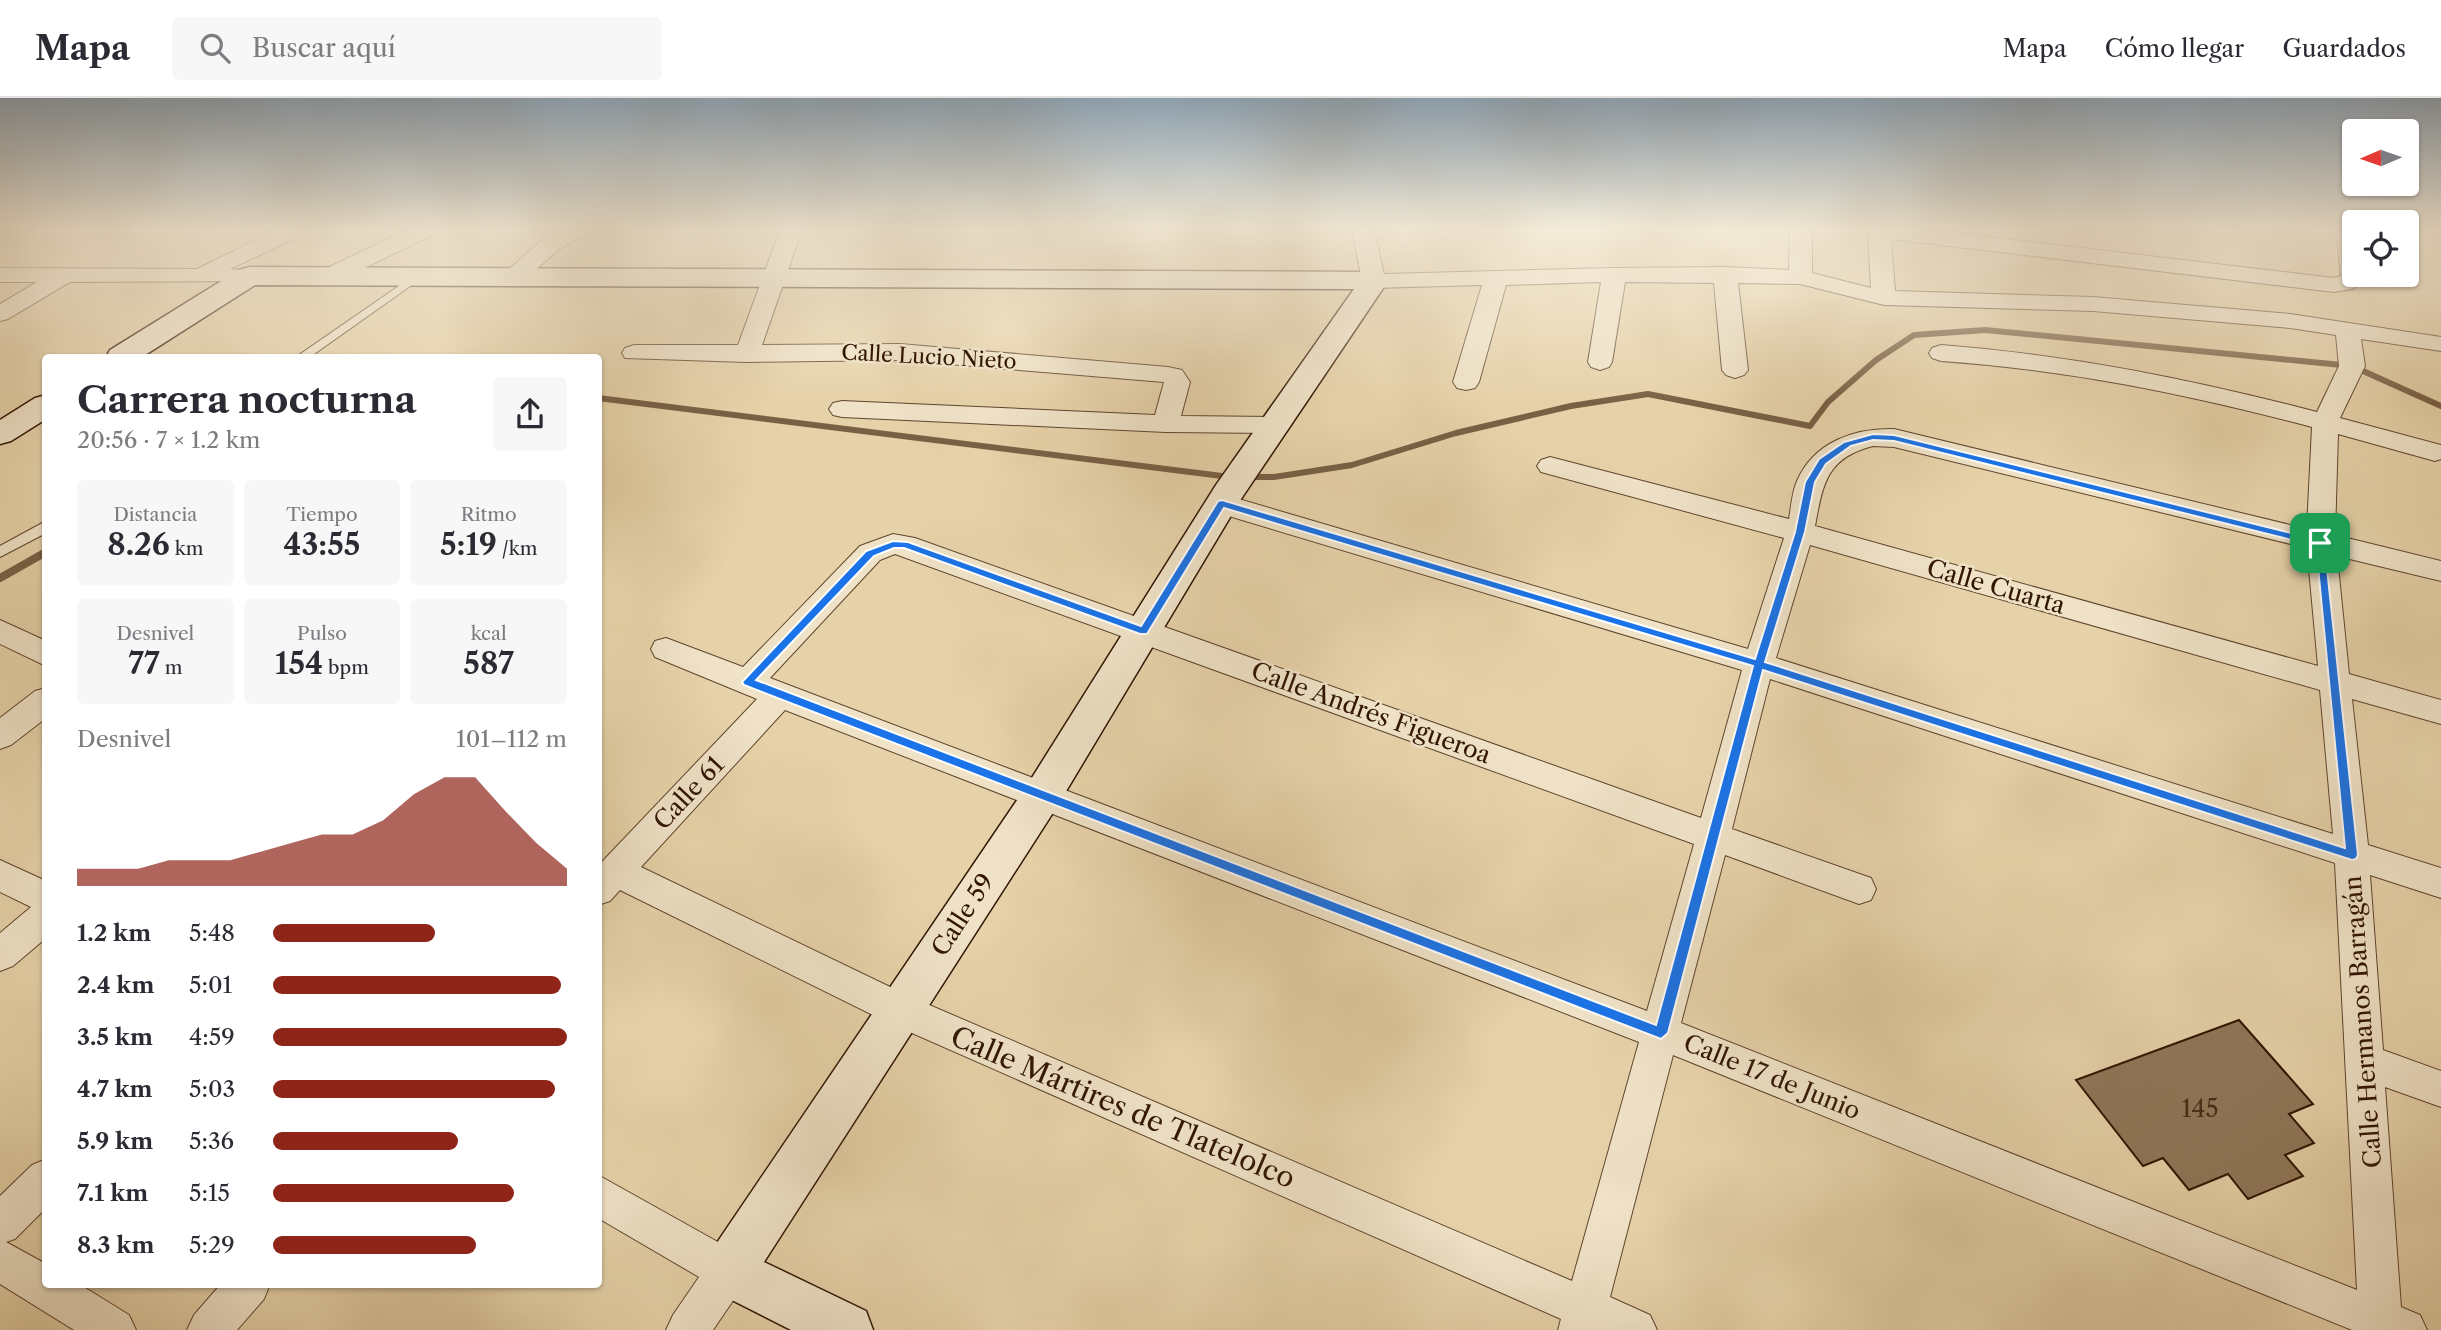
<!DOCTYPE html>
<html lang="es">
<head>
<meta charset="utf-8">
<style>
  body { margin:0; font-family:"Libre Caslon Text",serif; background:#f7f7f7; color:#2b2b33; height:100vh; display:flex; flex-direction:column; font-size:26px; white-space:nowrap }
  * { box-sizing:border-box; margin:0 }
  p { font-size:23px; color:#7c7c81 }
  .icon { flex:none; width:38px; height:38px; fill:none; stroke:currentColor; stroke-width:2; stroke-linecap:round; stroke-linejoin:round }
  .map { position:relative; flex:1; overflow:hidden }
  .panel { position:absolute; left:42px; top:256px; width:560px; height:934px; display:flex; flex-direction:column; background:#fff; border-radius:7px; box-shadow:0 2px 5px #0004 }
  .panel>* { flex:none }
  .needle { width:46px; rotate:268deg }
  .fabs { position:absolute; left:2342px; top:21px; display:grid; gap:14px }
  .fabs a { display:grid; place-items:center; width:77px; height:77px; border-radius:7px; background:#fff; box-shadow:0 2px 5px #0004; font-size:35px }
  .pin { position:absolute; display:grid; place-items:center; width:60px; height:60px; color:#fff; margin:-30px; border-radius:14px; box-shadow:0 4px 10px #0006 }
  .round { display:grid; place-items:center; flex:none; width:74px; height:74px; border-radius:7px; background:#f7f7f7 }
  .overview { display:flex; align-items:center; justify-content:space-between; height:119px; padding:0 35px }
  h1 { font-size:38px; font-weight:700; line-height:52px }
  .stats { display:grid; grid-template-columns:repeat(3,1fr); gap:10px; height:119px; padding:7px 35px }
  .stats div { display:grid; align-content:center; border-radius:7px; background:#f7f7f7; text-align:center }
  .stats b { font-size:30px; font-weight:700 }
  .stats small { font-size:19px; font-weight:400 }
  .stats p { font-size:19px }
  .chart { height:196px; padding:14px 35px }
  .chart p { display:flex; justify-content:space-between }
  .chart svg { width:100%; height:126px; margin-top:7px; fill:#8f2418; opacity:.7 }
  ul { padding:0 35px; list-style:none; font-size:23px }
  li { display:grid; grid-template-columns:112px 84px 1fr; align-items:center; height:52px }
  li i { height:18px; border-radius:9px; background:#8f2418 }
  header { display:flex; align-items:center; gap:42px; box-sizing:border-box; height:98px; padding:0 35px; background:#fff; border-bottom:2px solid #e1e1e2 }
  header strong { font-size:33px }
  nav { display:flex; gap:38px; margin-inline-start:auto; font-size:24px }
  .search { width:490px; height:63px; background:#f7f7f7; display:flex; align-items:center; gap:18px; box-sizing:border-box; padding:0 24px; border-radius:7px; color:#7c7c81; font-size:26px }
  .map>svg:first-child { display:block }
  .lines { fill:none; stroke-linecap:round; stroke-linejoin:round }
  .stream-far1 { stroke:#796045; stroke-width:6 }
  .stream { stroke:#796045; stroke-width:8 }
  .building { fill:#90785a; stroke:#321604; stroke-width:2 }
  .lane-casing { stroke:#5f452d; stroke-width:2 }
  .street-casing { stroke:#5f452d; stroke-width:2 }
  .secondary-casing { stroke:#321604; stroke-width:3 }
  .lane { fill:#efe2c7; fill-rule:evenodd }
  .street { fill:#efe2c7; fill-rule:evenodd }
  .secondary { fill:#efe2c7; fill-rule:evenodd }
  .route { fill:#1a73e8; stroke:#fff; stroke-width:2; fill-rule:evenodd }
  .labels { text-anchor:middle; stroke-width:5; stroke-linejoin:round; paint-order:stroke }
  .far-street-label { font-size:21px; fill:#321604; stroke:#efe2c7 }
  .street-label { font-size:24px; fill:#321604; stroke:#efe2c7 }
  .near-number-label { font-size:24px; fill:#4a2e1a }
  .near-street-label { font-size:28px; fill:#321604; stroke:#efe2c7 }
</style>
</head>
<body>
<header>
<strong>Mapa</strong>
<div class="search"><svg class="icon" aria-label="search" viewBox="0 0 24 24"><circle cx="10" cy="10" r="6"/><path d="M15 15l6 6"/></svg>Buscar aquí</div>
<nav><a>Mapa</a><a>Cómo llegar</a><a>Guardados</a></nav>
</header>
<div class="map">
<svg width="2441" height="1232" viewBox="0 0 2441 1232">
  <rect width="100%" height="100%" fill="#e6d2a9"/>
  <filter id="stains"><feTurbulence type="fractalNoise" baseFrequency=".00286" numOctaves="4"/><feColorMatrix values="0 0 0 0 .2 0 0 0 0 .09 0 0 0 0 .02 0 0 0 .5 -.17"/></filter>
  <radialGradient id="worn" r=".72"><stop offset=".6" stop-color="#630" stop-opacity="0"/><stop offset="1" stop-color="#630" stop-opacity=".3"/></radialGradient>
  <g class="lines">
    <g class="stream-far1">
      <polyline points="598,300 1230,379"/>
      <polyline points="1246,379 1274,379 1352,367 1456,335 1571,308 1648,296 1810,328 1828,304 1876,262 1914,237 1985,232 2352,268 2441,308"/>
    </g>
    <polyline class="stream" points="0,480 46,454"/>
  </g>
  <polygon class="building" points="2239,922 2313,1006 2289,1016 2314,1045 2285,1057 2303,1078 2248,1101 2228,1076 2189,1092 2163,1060 2143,1068 2076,982"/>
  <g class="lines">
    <defs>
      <g id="lane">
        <polygon points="419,174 423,175 423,179 310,259 296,259"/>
        <polygon points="46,423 46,435 0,459 0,448"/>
      </g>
      <g id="street">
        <polygon points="0,132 14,132 11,137 0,140"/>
        <polygon points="276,132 305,132 302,137 230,171 257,173 261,178 257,183 70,184 8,221 0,223 0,206 37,184 0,184 0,170 197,171"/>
        <polygon points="407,132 436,132 433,137 339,182 323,182 319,177 323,172"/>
        <polygon points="560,132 588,132 585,137 559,151 522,184 506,184 502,179 506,174 543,141"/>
        <polygon points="780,132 802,132 762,247 900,246 1168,269 1182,272 1190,284 1181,318 1273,319 1282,321 1286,327 1282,333 1273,335 1166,334 842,319 833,317 829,311 833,305 842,303 1155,317 1164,284 900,262 747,264 625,260 622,255 625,250 634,247 738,247"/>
        <path d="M1352,132h22l10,44 230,-6 111,-1 64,3 1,-40h22v43l59,15 -3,-53 -3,-5h66l403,48 7,-2 -5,-46h18v45h10l1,3 -12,11 -19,3 -443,-53 4,52 198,6 197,17 151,23v14l-80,-12 4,27 -25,52 101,27v14l-6,2 -97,-27 -3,101 106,26v20l-104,-25 12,118 92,26v24l-89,-25 16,146 73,23v30l-71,-23 13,175 58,21v36l-56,-20 16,220 19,8 7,15h-75l-679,-275 -63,242 40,18 7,15h-99l3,-11 -674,-297 -267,-132 -10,11 -12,4v-39l159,-167 -102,-42 -4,-8 4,-8 11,-3 77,29 117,-121 33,-12 22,4 786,280 41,-148 -530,-159 -4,-7 4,-7 10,-2 10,2 516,152 36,-111 -243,-66 -4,-6 4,-6 9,-3 239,62c2,-12 3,-27 8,-38 17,-39 57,-53 97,-52l413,100 5,-102c-125,-33 -242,-57 -371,-66l-9,-3 -3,-5 3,-5 9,-3c130,10 250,34 376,67l22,-46 -3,-31 -46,-7 -197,-17 -209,-6 -84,-21 -62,-1 10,87 -4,5 -9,3 -9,-3 -4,-5 -8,-87 -89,-1 -13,80 -3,5 -9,3 -9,-3 -3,-5 13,-80 -95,3 -27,97 -4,6 -9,2 -9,-2 -4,-6 29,-97 -108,3 -8,-2 -4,-5zM1873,348l21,1 413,101 11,118 -503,-140c8,-42 11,-68 58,-80zM1810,447l510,145 13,144 -557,-176zM895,456l799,290 -47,167 -877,-333 110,-118zM1770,581l565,184 22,427 -676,-267 44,-168 134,49 12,-4 5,-11 -5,-11 -139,-49zM785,612l854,332 -67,239 -659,-283 -272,-131z"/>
        <polygon points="0,522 46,543 46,568 0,546"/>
        <polygon points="46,590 46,620 11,647 0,651 0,620 35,593"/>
        <polygon points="0,762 46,783 46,840 13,868 0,873 0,835 31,809 0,794"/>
        <polygon points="46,1061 46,1110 15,1141 6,1144 46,1166 46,1186 79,1186 129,1217 136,1232 74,1232 0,1186 0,1098 32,1067"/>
        <polygon points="598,1077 743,1158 749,1173 743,1188 713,1232 666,1232 673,1217 699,1179 598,1120"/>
        <polygon points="221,1186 270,1186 264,1201 237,1232 187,1232 194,1217"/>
      </g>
      <g id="secondary">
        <polygon points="249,169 1374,174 1384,177 1388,183 1241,401 1056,710 764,1164 866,1213 873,1232 791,1232 710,1191 702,1173 710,1155 1028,686 1216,387 1354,191 255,187 142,259 106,259 110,252 239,172"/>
        <polygon points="46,297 46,321 11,343 0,346 0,322 35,300"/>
      </g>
    </defs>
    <use href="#lane" class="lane-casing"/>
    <use href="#street" class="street-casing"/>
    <use href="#secondary" class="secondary-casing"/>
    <use href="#lane" class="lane"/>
    <use href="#street" class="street"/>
    <use href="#secondary" class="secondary"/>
  </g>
  <linearGradient id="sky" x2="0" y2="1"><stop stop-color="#8fa6b8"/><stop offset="0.43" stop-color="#f4ebd8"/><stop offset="1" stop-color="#f4ebd8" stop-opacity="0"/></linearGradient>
  <rect width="2441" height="304" fill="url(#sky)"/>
  <path class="route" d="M1873,336l21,1 430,106 34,314 -2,4 -4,1 -589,-190 -95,363 -7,6 -917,-354 -2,-3 124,-131 27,-10 15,1 233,84 77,-125 4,-1 533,159 40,-127 10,-50 14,-23 25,-17zM1873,342l21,1 422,105 29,302 -580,-186 40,-130 10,-50 11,-18 25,-18zM1224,410l529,158 -97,359 -900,-345 118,-124 20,-8h10l236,86h7z"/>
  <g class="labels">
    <g class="far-street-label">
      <text transform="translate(929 259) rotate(3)" y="7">Calle Lucio Nieto</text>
    </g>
    <g class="street-label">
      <text transform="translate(1996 489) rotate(16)" y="8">Calle Cuarta</text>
      <text transform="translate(1371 615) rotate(20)" y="8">Calle Andrés Figueroa</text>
      <text transform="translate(689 695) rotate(-47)" y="8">Calle 61</text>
      <text transform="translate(963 817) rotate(-57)" y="8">Calle 59</text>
      <text transform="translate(2363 924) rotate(-94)" y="8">Calle Hermanos Barragán</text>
      <text transform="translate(1772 979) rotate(22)" y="8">Calle 17 de Junio</text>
    </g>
    <g class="near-number-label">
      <text x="2200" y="1019">145</text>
    </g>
    <g class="near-street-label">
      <text transform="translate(1123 1009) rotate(23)" y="10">Calle Mártires de Tlatelolco</text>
    </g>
  </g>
  <rect width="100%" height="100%" filter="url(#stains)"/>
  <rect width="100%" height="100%" fill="url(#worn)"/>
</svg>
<div class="fabs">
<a><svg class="needle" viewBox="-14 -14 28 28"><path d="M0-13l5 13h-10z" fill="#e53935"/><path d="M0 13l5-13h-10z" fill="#7c7c81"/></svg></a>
<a><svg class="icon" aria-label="locate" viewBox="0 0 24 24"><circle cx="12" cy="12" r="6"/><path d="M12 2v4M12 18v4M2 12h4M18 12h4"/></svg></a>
</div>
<div class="pin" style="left:2320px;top:445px;background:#1e9e55"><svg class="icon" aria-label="arrive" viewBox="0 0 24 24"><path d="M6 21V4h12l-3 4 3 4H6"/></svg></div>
<section class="panel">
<div class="overview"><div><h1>Carrera nocturna</h1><p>20:56 · 7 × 1.2 km</p></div><a class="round"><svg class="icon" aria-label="share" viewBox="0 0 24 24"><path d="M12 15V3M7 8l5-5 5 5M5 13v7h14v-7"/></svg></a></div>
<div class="stats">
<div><p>Distancia</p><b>8.26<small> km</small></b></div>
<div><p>Tiempo</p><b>43:55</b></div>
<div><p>Ritmo</p><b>5:19<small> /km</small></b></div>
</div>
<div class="stats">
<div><p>Desnivel</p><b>77<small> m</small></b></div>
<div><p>Pulso</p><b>154<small> bpm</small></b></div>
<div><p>kcal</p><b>587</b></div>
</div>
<div class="chart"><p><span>Desnivel</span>101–112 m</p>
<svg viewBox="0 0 160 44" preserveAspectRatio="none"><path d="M0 44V38L10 38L20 38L30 35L40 35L50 35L60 32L70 29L80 26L90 26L100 21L110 12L120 6L130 6L140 18L150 29L160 38V44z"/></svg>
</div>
<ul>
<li><b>1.2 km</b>5:48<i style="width:55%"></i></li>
<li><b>2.4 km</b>5:01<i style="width:98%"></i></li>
<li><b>3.5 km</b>4:59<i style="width:100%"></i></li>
<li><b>4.7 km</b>5:03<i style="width:96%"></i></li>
<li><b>5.9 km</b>5:36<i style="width:63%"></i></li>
<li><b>7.1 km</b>5:15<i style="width:82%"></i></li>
<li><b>8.3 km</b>5:29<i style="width:69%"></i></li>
</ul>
</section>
</div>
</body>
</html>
